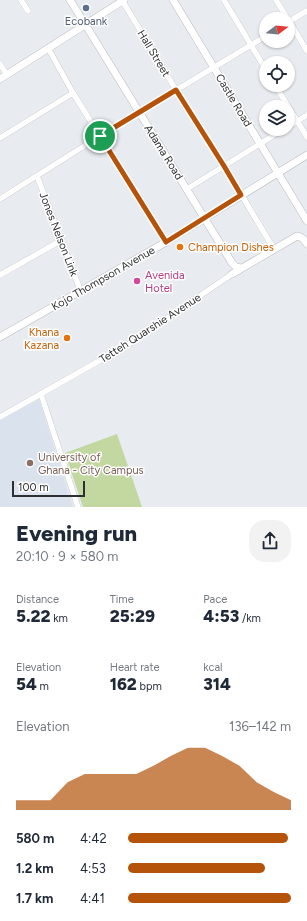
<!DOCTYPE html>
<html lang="en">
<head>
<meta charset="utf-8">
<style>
  body { margin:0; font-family:Figtree,sans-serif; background:#f2f2f3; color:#1f2937; height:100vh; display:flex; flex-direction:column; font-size:15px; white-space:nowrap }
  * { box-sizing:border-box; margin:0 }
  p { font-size:13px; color:#747a83 }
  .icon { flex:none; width:22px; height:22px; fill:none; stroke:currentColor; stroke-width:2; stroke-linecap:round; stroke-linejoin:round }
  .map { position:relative; height:507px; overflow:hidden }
  .panel { display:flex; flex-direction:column; background:#fff; flex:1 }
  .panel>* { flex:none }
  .needle { width:26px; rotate:74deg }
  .controls { position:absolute; left:259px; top:12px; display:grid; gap:8px }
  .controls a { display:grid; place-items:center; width:36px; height:36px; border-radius:50%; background:#fff; box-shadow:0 1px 3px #0004; font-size:20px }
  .scale { position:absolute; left:12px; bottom:10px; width:73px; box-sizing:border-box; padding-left:4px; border:2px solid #2e2f31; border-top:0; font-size:11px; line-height:14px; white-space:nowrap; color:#2e2f31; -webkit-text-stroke:3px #fff; paint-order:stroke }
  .pin { position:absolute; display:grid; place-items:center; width:34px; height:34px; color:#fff; margin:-17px; border:2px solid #fff; border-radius:50%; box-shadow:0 1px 4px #0007 }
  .round { display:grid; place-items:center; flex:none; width:42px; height:42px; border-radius:16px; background:#f2f2f3 }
  .head { display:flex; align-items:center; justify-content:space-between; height:68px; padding:0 16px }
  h1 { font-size:22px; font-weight:800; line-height:30px }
  .figures { display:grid; grid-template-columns:repeat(3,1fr); gap:6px; height:68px; padding:4px 16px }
  .figures div { display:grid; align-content:center }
  .figures b { font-size:17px; font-weight:800 }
  .figures small { font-size:11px; font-weight:400 }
  .figures p { font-size:11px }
  .chart { height:112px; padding:8px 16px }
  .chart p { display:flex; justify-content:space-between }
  .chart svg { width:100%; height:72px; margin-top:4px; fill:#b45309; opacity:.7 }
  ul { padding:0 16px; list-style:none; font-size:13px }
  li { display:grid; grid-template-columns:64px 48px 1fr; align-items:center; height:30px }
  li i { height:10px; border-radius:5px; background:#b45309 }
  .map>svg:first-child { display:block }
  .built { fill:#dae2ed }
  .green { fill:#c3d7a1 }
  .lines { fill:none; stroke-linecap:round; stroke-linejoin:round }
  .minor-casing { stroke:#b7babf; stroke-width:6 }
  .tertiary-casing { stroke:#b7babf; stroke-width:8 }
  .secondary-casing { stroke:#b7babf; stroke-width:8 }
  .minor { stroke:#fff; stroke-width:5.5 }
  .tertiary { stroke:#fff; stroke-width:7 }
  .secondary { stroke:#fff; stroke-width:7 }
  .route-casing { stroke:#fff; stroke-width:8 }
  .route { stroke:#b45309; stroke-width:5 }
  .service-dot { fill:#5c6f8a; stroke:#fff; stroke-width:1.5 }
  .food-dot { fill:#e8710a; stroke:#fff; stroke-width:1.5 }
  .hotel-dot { fill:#d1479c; stroke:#fff; stroke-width:1.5 }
  .education-dot { fill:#8d6e63; stroke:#fff; stroke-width:1.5 }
  .labels { text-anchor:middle; stroke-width:3; stroke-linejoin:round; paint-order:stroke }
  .service-label { font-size:11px; fill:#4e5e75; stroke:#fff }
  .street-label { font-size:11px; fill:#2e2f31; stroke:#fff }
  .food-label { font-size:11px; fill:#c56008; stroke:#fff; text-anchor:start }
  .hotel-label { font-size:11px; fill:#b23c85; stroke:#fff; text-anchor:start }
  .education-label { font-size:11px; fill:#785e54; stroke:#fff; text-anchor:start }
</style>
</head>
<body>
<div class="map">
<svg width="307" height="507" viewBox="0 0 307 507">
  <rect width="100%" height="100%" fill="#e8ecf0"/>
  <polygon class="built" points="39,399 73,507 0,507 0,420"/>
  <polygon class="green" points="117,434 142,507 83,507 65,453"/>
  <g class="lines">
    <defs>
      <g id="minor">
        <polyline points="21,0 28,11"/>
        <polyline points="122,0 194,120 224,166 274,249"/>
        <polyline points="224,0 266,70"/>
        <polyline points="276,0 288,19"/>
        <polyline points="288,19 307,51"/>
        <polyline points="288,22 307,11"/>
        <polyline points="48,48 73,93 166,242"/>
        <polyline points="0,64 7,75"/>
        <polyline points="275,85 307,137"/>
        <polyline points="288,127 307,115"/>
        <polyline points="0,138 73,93"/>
        <polyline points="37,176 81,292"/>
        <polyline points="187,189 284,129"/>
        <polyline points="0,199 100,136 266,36"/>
        <polyline points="0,275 62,240"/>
        <polyline points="41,394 78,507"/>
        <polyline points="0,417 129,344 232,274"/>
      </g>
      <polyline id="tertiary" points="70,0 85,24"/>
      <g id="secondary">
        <polyline points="173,0 307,221"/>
        <polyline points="85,24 232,263 236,267 241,268"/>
        <polyline points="0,79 124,0"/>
        <path d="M232,274l65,-38c5,1 7,3 10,8"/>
        <polyline points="0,337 166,242 307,155"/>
      </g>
    </defs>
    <use href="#minor" class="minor-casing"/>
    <use href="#tertiary" class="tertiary-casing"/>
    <use href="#secondary" class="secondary-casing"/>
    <use href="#minor" class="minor"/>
    <use href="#tertiary" class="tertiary"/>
    <use href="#secondary" class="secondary"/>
  </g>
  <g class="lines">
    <defs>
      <polygon id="route" points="176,90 224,166 241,195 166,242 100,136"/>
    </defs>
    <use href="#route" class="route-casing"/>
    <use href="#route" class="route"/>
  </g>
  <circle class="service-dot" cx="86" cy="8" r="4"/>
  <g class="food-dot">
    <circle cx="180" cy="247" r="4"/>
    <circle cx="67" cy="338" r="4"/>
  </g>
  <circle class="hotel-dot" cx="137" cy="281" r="4"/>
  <circle class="education-dot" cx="30" cy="463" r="4"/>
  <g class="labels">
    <g class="service-label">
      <text x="86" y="25">Ecobank</text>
    </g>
    <g class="street-label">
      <text transform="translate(154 53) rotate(59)" y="4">Hall Street</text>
      <text transform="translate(234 100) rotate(59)" y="4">Castle Road</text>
      <text transform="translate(164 152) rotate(58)" y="4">Adama Road</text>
      <text transform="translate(59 234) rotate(69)" y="4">Jones Nelson Link</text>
      <text transform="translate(103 278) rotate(-30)" y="4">Kojo Thompson Avenue</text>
      <text transform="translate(150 328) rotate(-33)" y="4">Tetteh Quarshie Avenue</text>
    </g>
    <g class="food-label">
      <text x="188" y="251">Champion Dishes</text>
      <text x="59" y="336" text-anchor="end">Khana<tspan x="59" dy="13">Kazana</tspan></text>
    </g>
    <g class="hotel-label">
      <text x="145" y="279">Avenida<tspan x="145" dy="13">Hotel</tspan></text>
    </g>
    <g class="education-label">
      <text x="38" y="461">University of<tspan x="38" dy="13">Ghana - City Campus</tspan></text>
    </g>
  </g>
</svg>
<div class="controls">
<a><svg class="needle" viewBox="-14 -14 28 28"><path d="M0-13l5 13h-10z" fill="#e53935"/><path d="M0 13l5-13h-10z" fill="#747a83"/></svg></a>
<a><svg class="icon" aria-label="locate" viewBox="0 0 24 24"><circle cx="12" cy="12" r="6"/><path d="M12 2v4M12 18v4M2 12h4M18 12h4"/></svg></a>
<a><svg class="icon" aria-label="layers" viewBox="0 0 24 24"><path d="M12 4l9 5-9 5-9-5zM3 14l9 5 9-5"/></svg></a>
</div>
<div class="scale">100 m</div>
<div class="pin" style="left:100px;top:136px;background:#1e9e55"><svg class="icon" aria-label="arrive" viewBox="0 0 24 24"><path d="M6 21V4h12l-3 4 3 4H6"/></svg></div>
</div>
<section class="panel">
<div class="head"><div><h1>Evening run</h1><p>20:10 · 9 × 580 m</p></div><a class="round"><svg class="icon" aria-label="share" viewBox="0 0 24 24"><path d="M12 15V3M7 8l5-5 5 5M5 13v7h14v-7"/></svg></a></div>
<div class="figures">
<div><p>Distance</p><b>5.22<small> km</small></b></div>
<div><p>Time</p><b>25:29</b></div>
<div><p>Pace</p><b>4:53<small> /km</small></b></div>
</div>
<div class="figures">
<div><p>Elevation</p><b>54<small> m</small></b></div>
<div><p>Heart rate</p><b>162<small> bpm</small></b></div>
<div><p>kcal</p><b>314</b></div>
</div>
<div class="chart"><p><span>Elevation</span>136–142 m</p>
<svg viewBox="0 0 160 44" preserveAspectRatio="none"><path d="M0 44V38L10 38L20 38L30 27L40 22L50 22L60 22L70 22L80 17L90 11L100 6L110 6L120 11L130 17L140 27L150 33L160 38V44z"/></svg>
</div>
<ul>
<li><b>580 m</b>4:42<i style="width:98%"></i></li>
<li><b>1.2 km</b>4:53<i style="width:84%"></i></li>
<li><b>1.7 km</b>4:41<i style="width:100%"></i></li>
</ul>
</section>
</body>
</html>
